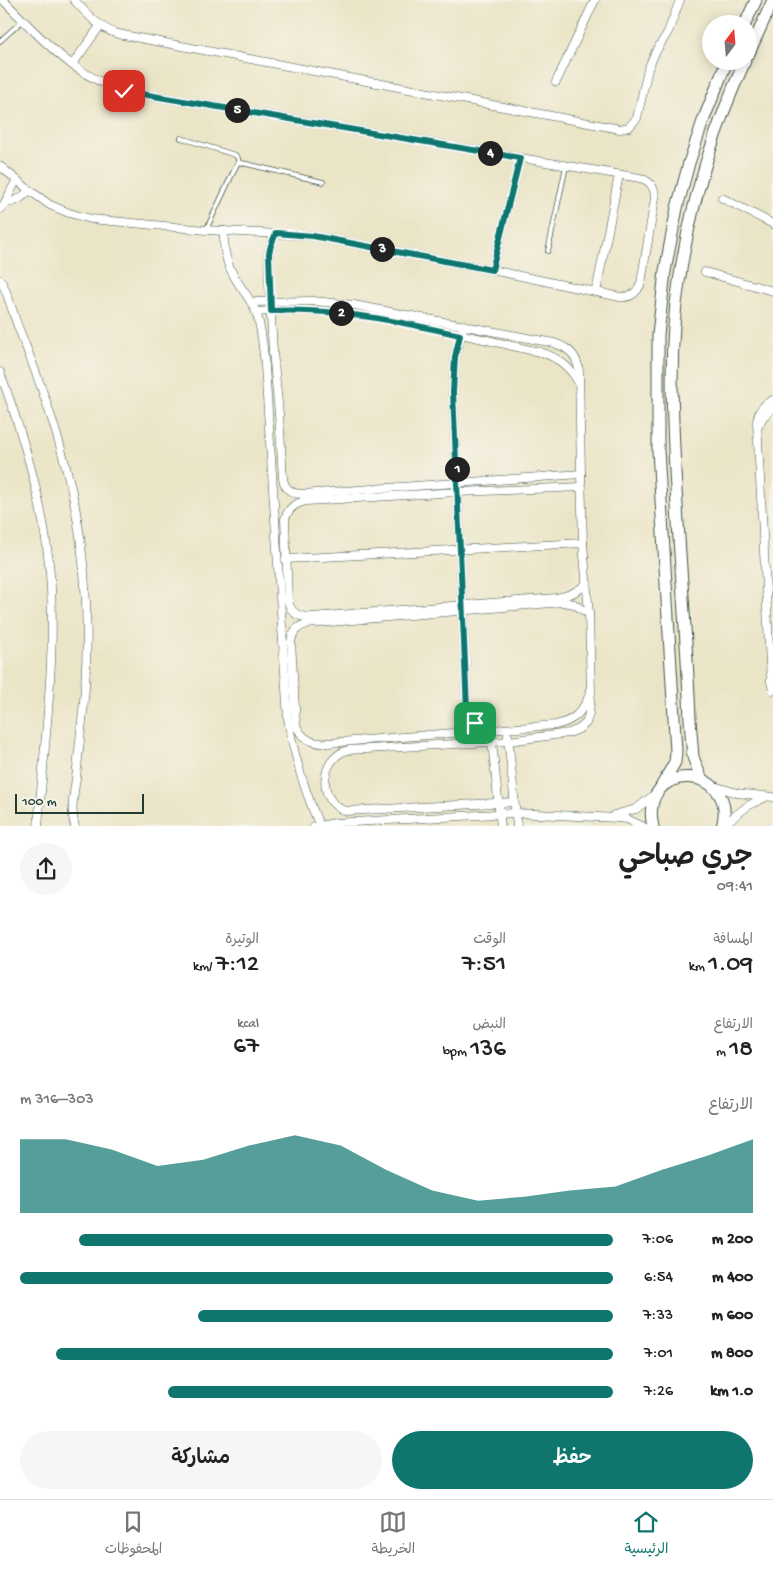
<!DOCTYPE html>
<html lang="ar">
<head>
<meta charset="utf-8">
<style>
  body { margin:0; font-family:"Gochi Hand","Playpen Sans Arabic",sans-serif; background:#f6f6f6; color:#222; direction:rtl; height:100vh; display:flex; flex-direction:column; font-size:19px; white-space:nowrap }
  * { box-sizing:border-box; margin:0 }
  p { font-size:16px; color:#767676 }
  .icon { flex:none; width:28px; height:28px; fill:none; stroke:currentColor; stroke-width:2; stroke-linecap:round; stroke-linejoin:round }
  .map { position:relative; height:826px; overflow:hidden; direction:ltr }
  .drawer { display:flex; flex-direction:column; background:#fff; flex:1 }
  .drawer>* { flex:none }
  .needle { width:32px; rotate:16deg }
  .buttons { position:absolute; left:702px; top:15px; display:grid; gap:10px }
  .buttons a { display:grid; place-items:center; width:55px; height:55px; border-radius:50%; background:#fff; box-shadow:0 2px 12px #0003; font-size:25px }
  .scale { position:absolute; left:15px; bottom:12px; width:129px; box-sizing:border-box; padding-left:5px; border:2px solid #1f3d34; border-top:0; font-size:14px; line-height:18px; white-space:nowrap; color:#1f3d34; -webkit-text-stroke:4px #f7f3e8; paint-order:stroke }
  .pin { position:absolute; display:grid; place-items:center; width:42px; height:42px; color:#fff; margin:-21px; border-radius:10px; box-shadow:0 2px 8px #0006 }
  .km { position:absolute; width:25px; height:25px; margin:-12px; border-radius:50%; background:#222; color:#fff; font-size:14px; line-height:25px; text-align:center }
  .round { display:grid; place-items:center; flex:none; width:52px; height:52px; border-radius:26px; background:#f6f6f6 }
  .summary { display:flex; align-items:center; justify-content:space-between; height:85px; padding:0 20px }
  h1 { font-size:28px; font-weight:600; line-height:38px }
  .metrics { display:grid; grid-template-columns:repeat(3,1fr); gap:8px; height:85px; padding:5px 20px }
  .metrics div { display:grid; align-content:center }
  .metrics b { font-size:25px; font-weight:600 }
  .metrics small { font-size:14px; font-weight:400 }
  .metrics p { font-size:14px }
  .chart { height:140px; padding:10px 20px }
  .chart p { display:flex; justify-content:space-between }
  .chart svg { width:100%; height:90px; margin-top:5px; fill:#0f766e; opacity:.7 }
  .action { display:flex; gap:10px; margin-top:auto; padding:10px 20px }
  .action a { flex:1; height:58px; border-radius:30px; background:#0f766e; color:#fff; font-size:20px; font-weight:600; line-height:58px; text-align:center }
  .action a+a { background:#f6f6f6; color:#222 }
  ul { padding:0 20px; list-style:none; font-size:16px }
  li { display:grid; grid-template-columns:80px 60px 1fr; align-items:center; height:38px }
  li i { height:12px; border-radius:6px; background:#0f766e }
  .tab-bar { display:flex; justify-content:space-around; align-items:center; height:70px; border-top:1px solid #e0e0e0; background:#fff; font-size:14px; color:#767676 }
  .tab-bar a { display:grid; justify-items:center; gap:2px }
  .tab-bar .current { color:#0f766e }
  .map>svg:first-child { display:block }
  .lines { fill:none; stroke-linecap:round; stroke-linejoin:round }
  .lane-casing { stroke:#3e564a; stroke-width:5.5 }
  .street-casing { stroke:#3e564a; stroke-width:9 }
  .secondary-casing { stroke:#3e564a; stroke-width:13 }
  .lane { stroke:#fff; stroke-width:4 }
  .street { stroke:#fff; stroke-width:8 }
  .secondary { stroke:#fff; stroke-width:11 }
  .route-casing { stroke:#fff; stroke-width:10 }
  .route { stroke:#0f766e; stroke-width:6 }
</style>
</head>
<body>
<div class="map">
<svg width="773" height="827" viewBox="0 0 773 827">
  <rect width="100%" height="100%" fill="#f7f3e8"/>
  <filter id="ink" filterUnits="userSpaceOnUse"><feTurbulence type="fractalNoise" baseFrequency=".02" numOctaves="2"/><feDisplacementMap in="SourceGraphic" scale="10" xChannelSelector="R" yChannelSelector="G"/><feConvolveMatrix kernelMatrix="1 2 1 2 8 2 1 2 1" color-interpolation-filters="sRGB"/></filter>
  <filter id="wash" filterUnits="userSpaceOnUse"><feTurbulence type="fractalNoise" baseFrequency=".0096" numOctaves="4" result="noise"/><feDisplacementMap in="SourceGraphic" scale="20" xChannelSelector="R" yChannelSelector="G"/><feGaussianBlur stdDeviation="1.12" result="paint"/><feColorMatrix in="noise" values="0 0 0 0 0 0 0 0 0 0 0 0 0 0 0 0 0 1.4 0 .05"/><feComposite in="paint" operator="in"/></filter>
  <g filter="url(#wash)">
    <rect width="100%" height="100%" fill="#ebe5c8"/>
  </g>
  <g filter="url(#ink)">
    <g class="lines">
      <defs>
        <g id="lane">
          <polyline points="0,41 22,21"/>
          <polyline points="181,138 235,155 238,158 238,162 206,230"/>
          <polyline points="238,162 323,182"/>
          <polyline points="548,251 566,166"/>
        </g>
        <g id="street">
          <path d="M74,0c14,15 25,28 44,34l502,95 9,-2 8,-9 11,-49 7,-16 13,-21 12,-32"/>
          <polyline points="72,65 100,26"/>
          <polyline points="556,82 595,0"/>
          <path d="M0,166l29,24 21,15 19,8 22,6 115,11 107,6 179,34 128,27c11,1 17,-4 21,-14l14,-85c0,-11 -5,-17 -15,-20l-505,-85c-57,-11 -93,-54 -132,-93"/>
          <polyline points="722,198 773,224"/>
          <path d="M6,203c10,-1 17,-5 23,-13"/>
          <path d="M0,209c8,-8 10,-19 17,-29"/>
          <path d="M224,231c-1,16 2,32 10,45 7,13 17,23 22,36 6,17 7,36 9,54l23,353c6,38 17,73 32,108"/>
          <path d="M276,233l-5,12 -2,8v28l4,71 6,62 4,65c2,10 9,15 19,15l279,-20"/>
          <polyline points="492,270 520,158"/>
          <polyline points="705,272 773,291"/>
          <path d="M0,280c7,8 14,38 19,49 23,57 44,117 56,177 11,59 14,122 10,181 -2,30 -6,61 -9,91 -2,15 -6,33 -1,49"/>
          <polyline points="596,292 619,175"/>
          <path d="M251,302l62,-1 41,4 200,38c15,5 23,12 25,28l2,103 2,69 6,71 2,78 -2,21 -3,10 -7,6 -10,4 -60,8 -161,9c-29,8 -31,53 -2,61l168,-9"/>
          <path d="M256,312c96,-9 190,20 284,40 17,5 31,15 39,32"/>
          <path d="M464,325l-9,32 -2,35 14,317c3,17 19,18 25,33l9,85"/>
          <path d="M0,372c25,69 47,142 51,216 4,78 -7,161 -13,239"/>
          <path d="M773,400c-10,4 -15,11 -16,22l14,260 2,8"/>
          <polyline points="759,425 763,417 773,408"/>
          <path d="M582,487l-124,5 -152,9c-11,2 -18,7 -21,18l3,82c3,13 12,17 24,16l244,-19c13,-2 22,-6 31,-15"/>
          <polyline points="286,559 583,543"/>
          <path d="M589,614l-15,-10 -11,-2 -256,22c-9,2 -15,8 -16,18l5,83c6,15 17,19 32,18l227,-18c17,-3 27,-12 34,-29"/>
          <polyline points="508,736 517,827"/>
          <polyline points="714,786 737,793 773,797"/>
          <polyline points="614,815 636,809 654,795"/>
          <polyline points="722,826 749,805 764,798"/>
          <polyline points="314,827 335,823 515,813 618,818 627,819 644,827"/>
        </g>
        <g id="secondary">
          <polyline points="745,24 756,0"/>
          <polyline points="749,53 773,0"/>
          <path d="M702,780l-9,-23 -3,-37c-3,-83 -11,-166 -15,-250 -3,-62 -6,-126 4,-188 11,-76 34,-151 66,-221"/>
          <polyline points="661,787 675,762 676,751 658,450 658,335 665,271 677,208 689,163 703,121 727,61"/>
          <path d="M653,827c-16,-68 87,-64 69,0"/>
        </g>
      </defs>
      <use href="#lane" class="lane-casing"/>
      <use href="#street" class="street-casing"/>
      <use href="#secondary" class="secondary-casing"/>
      <use href="#lane" class="lane"/>
      <use href="#street" class="street"/>
      <use href="#secondary" class="secondary"/>
    </g>
  </g>
  <g class="lines" filter="url(#ink)">
    <defs>
      <path id="route" d="M124,91l396,67 -28,112 -179,-34 -37,-3 -5,12 -2,8 2,58c65,-3 126,10 189,24l-5,22 -2,35 14,317 2,8 6,6"/>
    </defs>
    <use href="#route" class="route-casing"/>
    <use href="#route" class="route"/>
  </g>
</svg>
<div class="buttons">
<a><svg class="needle" viewBox="-14 -14 28 28"><path d="M0-13l5 13h-10z" fill="#e53935"/><path d="M0 13l5-13h-10z" fill="#767676"/></svg></a>
</div>
<div class="scale">100 m</div>
<div class="pin" style="left:475px;top:723px;background:#1e9e55"><svg class="icon" aria-label="arrive" viewBox="0 0 24 24"><path d="M6 21V4h12l-3 4 3 4H6"/></svg></div>
<div class="pin" style="left:124px;top:91px;background:#d93025"><svg class="icon" aria-label="check" viewBox="0 0 24 24"><path d="M5 12l5 5 9-10"/></svg></div>
<b class="km" style="left:457px;top:469px">1</b>
<b class="km" style="left:341px;top:313px">2</b>
<b class="km" style="left:382px;top:249px">3</b>
<b class="km" style="left:490px;top:153px">4</b>
<b class="km" style="left:237px;top:110px">5</b>
</div>
<section class="drawer">
<div class="summary"><div><h1>جري صباحي</h1><p>09:41</p></div><a class="round"><svg class="icon" aria-label="share" viewBox="0 0 24 24"><path d="M12 15V3M7 8l5-5 5 5M5 13v7h14v-7"/></svg></a></div>
<div class="metrics">
<div><p>المسافة</p><b>1.09<small> km</small></b></div>
<div><p>الوقت</p><b>7:51</b></div>
<div><p>الوتيرة</p><b>7:12<small> /km</small></b></div>
</div>
<div class="metrics">
<div><p>الارتفاع</p><b>18<small> m</small></b></div>
<div><p>النبض</p><b>136<small> bpm</small></b></div>
<div><p>kcal</p><b>67</b></div>
</div>
<div class="chart"><p><span>الارتفاع</span>303–316 m</p>
<svg viewBox="0 0 160 44" preserveAspectRatio="none"><path d="M0 44V8L10 8L20 13L30 21L40 18L50 11L60 6L70 11L80 23L90 33L100 38L110 36L120 33L130 31L140 23L150 16L160 8V44z"/></svg>
</div>
<ul>
<li><b>200 m</b>7:06<i style="width:90%"></i></li>
<li><b>400 m</b>6:54<i style="width:100%"></i></li>
<li><b>600 m</b>7:33<i style="width:70%"></i></li>
<li><b>800 m</b>7:01<i style="width:94%"></i></li>
<li><b>1.0 km</b>7:26<i style="width:75%"></i></li>
</ul>
<div class="action"><a>حفظ</a><a>مشاركة</a></div>
</section>
<nav class="tab-bar">
<a class="current"><svg class="icon" aria-label="home" viewBox="0 0 24 24"><path d="M3 11l9-7 9 7M6 9v11h12V9"/></svg>الرئيسية</a>
<a><svg class="icon" aria-label="map" viewBox="0 0 24 24"><path d="M3 6l6-2 6 2 6-2v14l-6 2-6-2-6 2zM9 4v14M15 6v14"/></svg>الخريطة</a>
<a><svg class="icon" aria-label="saved" viewBox="0 0 24 24"><path d="M7 4h10v16l-5-4-5 4z"/></svg>المحفوظات</a>
</nav>
</body>
</html>
